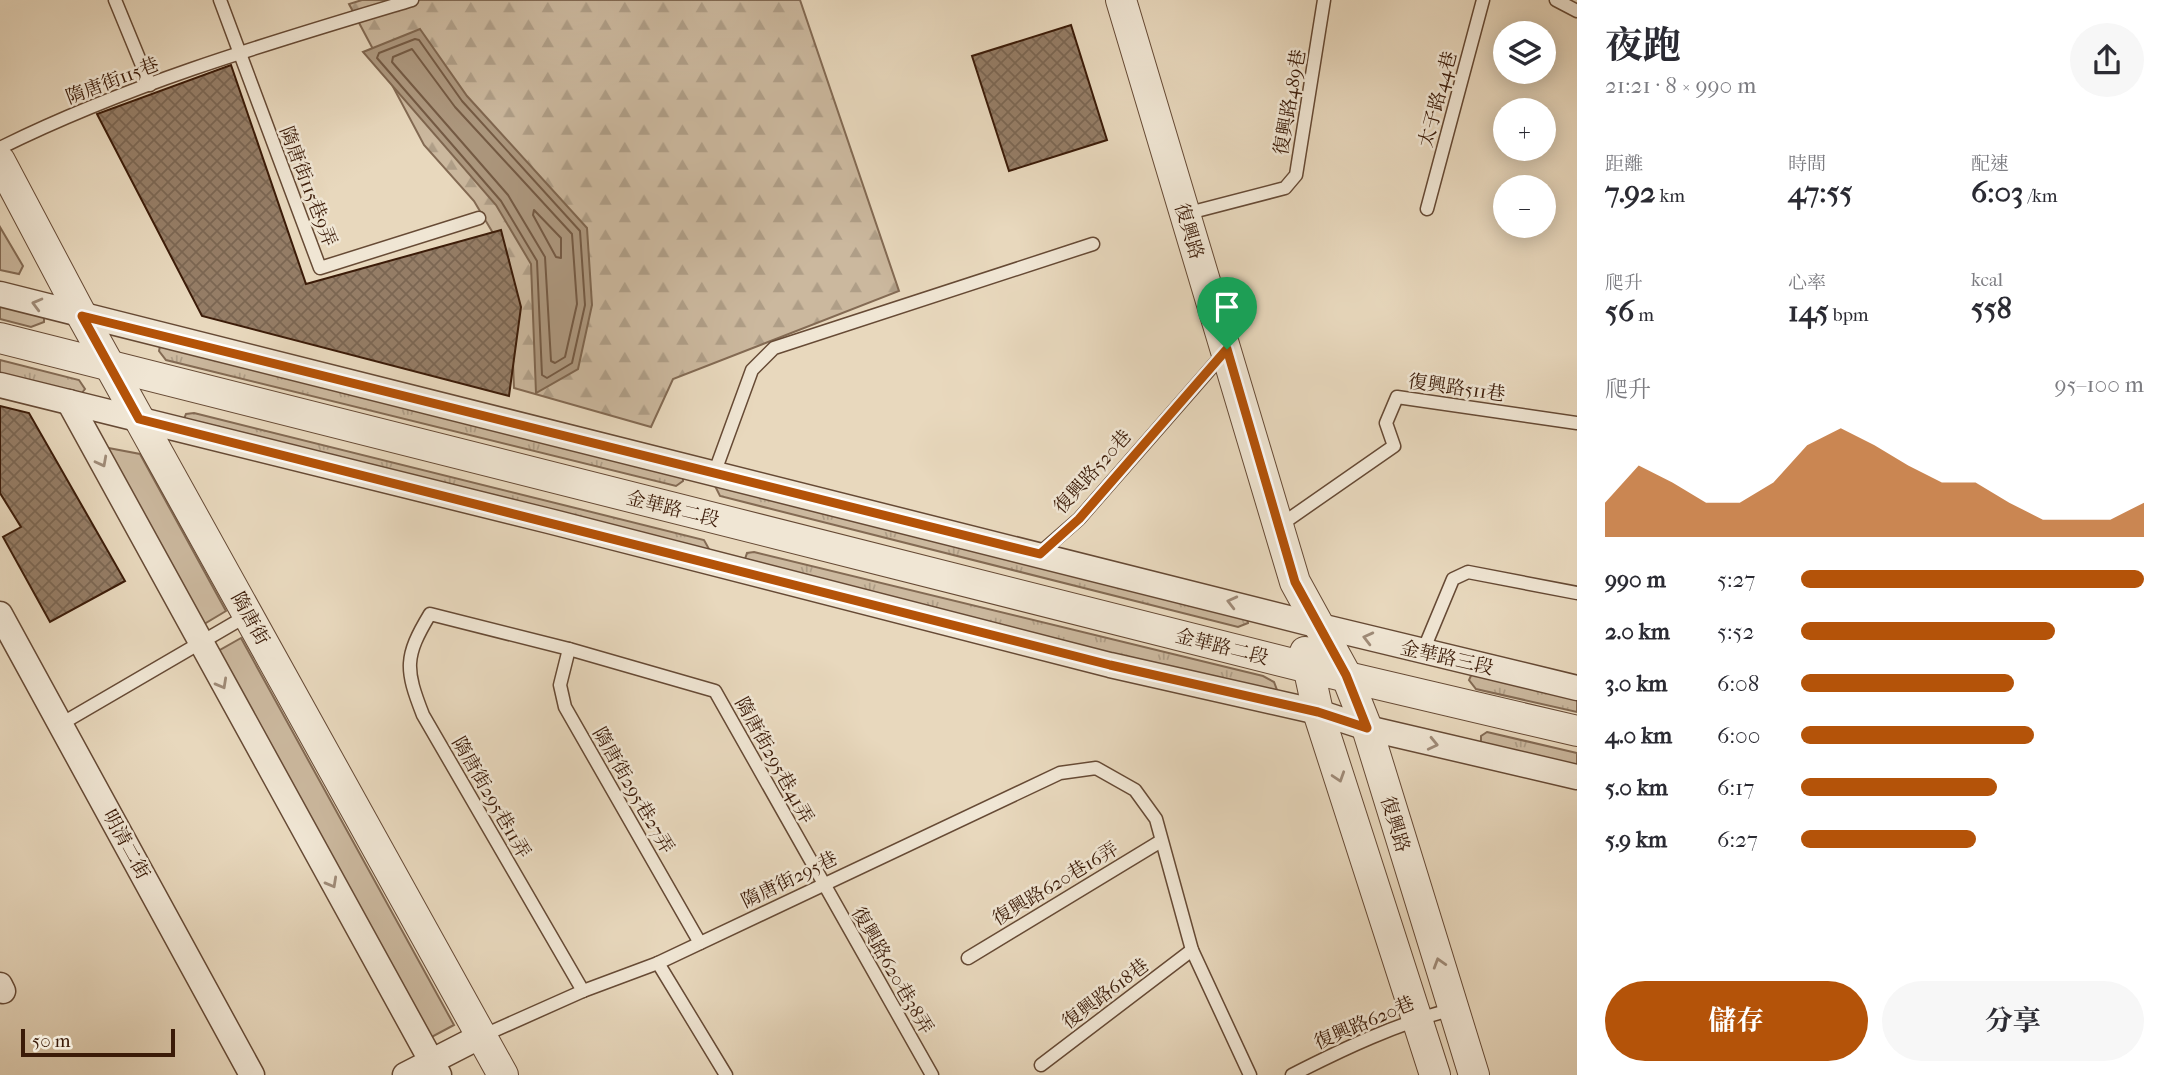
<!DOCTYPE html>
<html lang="zh-TW">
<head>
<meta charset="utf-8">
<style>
  body { margin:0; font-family:"IM FELL French Canon","Noto Serif TC",serif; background:#f7f7f7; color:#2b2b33; height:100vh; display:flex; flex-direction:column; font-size:26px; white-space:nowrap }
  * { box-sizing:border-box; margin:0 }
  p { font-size:23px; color:#7c7c81 }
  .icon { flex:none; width:38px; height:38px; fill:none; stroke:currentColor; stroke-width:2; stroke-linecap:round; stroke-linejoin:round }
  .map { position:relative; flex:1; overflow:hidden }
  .sheet { display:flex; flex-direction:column; background:#fff; width:595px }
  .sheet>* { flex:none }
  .tools { position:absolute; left:1493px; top:21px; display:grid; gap:14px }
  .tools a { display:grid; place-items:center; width:63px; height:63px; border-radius:50%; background:#fff; box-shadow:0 4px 18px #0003; font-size:35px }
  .scale { position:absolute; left:21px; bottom:18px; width:154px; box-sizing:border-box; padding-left:7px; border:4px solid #3b1b08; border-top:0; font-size:19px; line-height:24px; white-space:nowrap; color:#3b1b08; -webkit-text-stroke:5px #f0e6d4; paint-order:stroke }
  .pin { position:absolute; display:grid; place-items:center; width:60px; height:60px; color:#fff; margin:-72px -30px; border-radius:50% 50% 50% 0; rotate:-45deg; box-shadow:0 0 7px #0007 }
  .pin .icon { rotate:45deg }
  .round { display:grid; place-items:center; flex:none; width:74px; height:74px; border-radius:37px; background:#f7f7f7 }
  .headline { display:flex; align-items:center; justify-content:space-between; height:119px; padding:0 28px }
  h1 { font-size:38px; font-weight:700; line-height:52px }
  .stats { display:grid; grid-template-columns:repeat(3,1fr); gap:10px; height:119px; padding:7px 28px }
  .stats div { display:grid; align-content:center }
  .stats b { font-size:30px; font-weight:700 }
  .stats small { font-size:19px; font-weight:400 }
  .stats p { font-size:19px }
  .chart { height:196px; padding:14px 28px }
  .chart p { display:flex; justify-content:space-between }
  .chart svg { width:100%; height:126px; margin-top:7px; fill:#b45309; opacity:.7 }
  .action { display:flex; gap:14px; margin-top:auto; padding:14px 28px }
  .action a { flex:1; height:80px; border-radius:42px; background:#b45309; color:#fff; font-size:28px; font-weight:700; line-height:80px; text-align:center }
  .action a+a { background:#f7f7f7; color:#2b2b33 }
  ul { padding:0 28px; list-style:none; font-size:23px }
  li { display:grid; grid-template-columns:112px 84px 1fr; align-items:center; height:52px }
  li i { height:18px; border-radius:9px; background:#b45309 }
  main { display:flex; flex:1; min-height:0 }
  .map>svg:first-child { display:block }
  .grass { fill:url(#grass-tufts); stroke:#836a53; stroke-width:2 }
  .forest { fill:url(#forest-firs); stroke:#836a53; stroke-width:2 }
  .green { fill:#cbb89e; stroke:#836a53; stroke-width:2 }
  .water { fill:#ad987f; stroke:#7f664f; stroke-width:2 }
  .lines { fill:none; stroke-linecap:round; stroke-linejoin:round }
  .shore { stroke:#745a44; stroke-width:2 }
  .building { fill:url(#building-cross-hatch); stroke:#3b1b08; stroke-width:2 }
  .service-casing { stroke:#664a35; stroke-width:15 }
  .minor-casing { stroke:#664a35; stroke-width:27 }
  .tertiary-casing { stroke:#664a35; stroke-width:32 }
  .service { stroke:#f0e6d4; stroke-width:12 }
  .minor { stroke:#f0e6d4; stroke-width:24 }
  .tertiary { stroke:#f0e6d4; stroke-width:30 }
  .oneway { stroke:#9f8b78 }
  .route-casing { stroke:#fff; stroke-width:14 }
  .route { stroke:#b45309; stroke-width:9 }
  .labels { text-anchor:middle; stroke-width:5; stroke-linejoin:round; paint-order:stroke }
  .street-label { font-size:19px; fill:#3b1b08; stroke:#f0e6d4 }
</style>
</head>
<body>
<main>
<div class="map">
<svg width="1577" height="1075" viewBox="0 0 1577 1075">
  <defs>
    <pattern id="grass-tufts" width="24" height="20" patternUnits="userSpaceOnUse" patternTransform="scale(1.75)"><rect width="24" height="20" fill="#cbb89e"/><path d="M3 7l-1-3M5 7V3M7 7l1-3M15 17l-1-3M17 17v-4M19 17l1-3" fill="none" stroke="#af9e87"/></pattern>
    <pattern id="forest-firs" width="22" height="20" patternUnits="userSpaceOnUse" patternTransform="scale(1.75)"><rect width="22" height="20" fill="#cbb89e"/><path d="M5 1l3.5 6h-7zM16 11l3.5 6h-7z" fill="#af9e87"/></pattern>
    <pattern id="building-cross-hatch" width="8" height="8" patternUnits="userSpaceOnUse" patternTransform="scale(1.75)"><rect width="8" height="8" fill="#957d66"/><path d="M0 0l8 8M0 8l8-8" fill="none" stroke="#7b6652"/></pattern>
  </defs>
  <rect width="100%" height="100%" fill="#e8d8bd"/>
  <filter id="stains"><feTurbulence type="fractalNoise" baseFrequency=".00286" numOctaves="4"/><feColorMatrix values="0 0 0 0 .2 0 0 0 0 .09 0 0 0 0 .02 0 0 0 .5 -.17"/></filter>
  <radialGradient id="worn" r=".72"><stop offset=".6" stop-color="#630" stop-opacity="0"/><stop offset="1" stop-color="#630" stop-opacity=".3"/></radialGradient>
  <g class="grass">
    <polygon points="0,300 44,316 44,322 31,327 0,319"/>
    <polygon points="160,346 683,475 683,481 676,486 166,360 159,351"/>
    <polygon points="0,360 79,380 85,389 81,394 0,380"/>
    <polygon points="194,413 704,540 709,549 708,552 184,419 186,414"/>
    <polygon points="715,486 1247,616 1248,623 1238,627 720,496"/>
    <polygon points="754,552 1263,676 1274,682 1277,690 1270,696 745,559 747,553"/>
    <polygon points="1473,671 1577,695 1577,712 1476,689 1469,680"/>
    <polygon points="1487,732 1577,753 1577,770 1481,744 1481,736"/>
  </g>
  <polygon class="forest" points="362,0 800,0 899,291 673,379 651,427 514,388 509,260 474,201 424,145 349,4"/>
  <g class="green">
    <polygon points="0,227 23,266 19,274 0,270"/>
    <polygon points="98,446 140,454 226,611 199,627"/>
    <polygon points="241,638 454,1025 428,1039 213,654"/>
  </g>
  <polygon class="water" points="420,29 467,96 587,228 592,305 578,369 536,393 531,264 496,205 363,52"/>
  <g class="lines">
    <g class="shore">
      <polygon points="415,39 419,40 462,101 580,231 585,305 572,363 547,378 542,375 537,261 501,201 377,58 379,53"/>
      <polygon points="412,49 455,107 572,234 577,304 565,357 555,363 551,361 545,257 508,195 392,62 393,57"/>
      <polygon points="534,210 561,238 561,258 556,257 533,215"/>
    </g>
  </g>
  <g class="building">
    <polygon points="1071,25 1107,140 1009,171 972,56"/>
    <polygon points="231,65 306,284 501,230 521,307 509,396 202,316 97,114"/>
    <polygon points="0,406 29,413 125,581 50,622 3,537 21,527 0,493"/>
  </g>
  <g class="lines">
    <defs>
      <g id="service">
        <polyline points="115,0 150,85"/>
        <polyline points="220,0 320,268 479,218"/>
        <polyline points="1556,0 1577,11"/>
        <path d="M0,148c131,-65 272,-106 412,-148"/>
        <polyline points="1427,209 1483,0"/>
        <polyline points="1185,214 1285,188 1296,175 1324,0"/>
        <polyline points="714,474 752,370 774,348 1093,244"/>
        <polyline points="1279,526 1394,446 1386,423 1397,397 1577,423"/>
        <polyline points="1040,553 1079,519 1225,352"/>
        <polyline points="569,649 560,685 565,707 700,943"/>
        <polyline points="1423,651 1453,579 1468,572 1577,593"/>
        <polyline points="61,724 248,615"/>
        <polyline points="968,958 1161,841"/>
        <polyline points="658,963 726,1075"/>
        <path d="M583,991l-160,-276c-18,-46 -19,-58 7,-101l139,35 146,42 217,384"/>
        <polyline points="482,1036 583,991 658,963 1060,773 1096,768 1135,790 1156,819 1192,950 1250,1075"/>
        <polyline points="1041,1065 1192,950"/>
        <path d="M1292,1075c53,-27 104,-51 161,-66"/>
      </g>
      <g id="minor">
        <polyline points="0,294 1316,625 1577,688"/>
        <polyline points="0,385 549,521 1110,665 1318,712 1367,728 1577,777"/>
        <polyline points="69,402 439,1075"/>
        <polyline points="0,614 252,1075"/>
        <polyline points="0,985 3,991"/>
        <polyline points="405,1075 481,1036"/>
      </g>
      <g id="tertiary">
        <polyline points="1121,0 1295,582 1346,675 1367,728 1474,1075"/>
        <polyline points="0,161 82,316 503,1075"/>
        <polyline points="0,338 1309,668 1577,731"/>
        <polyline points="1305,652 1318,712 1435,1075"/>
      </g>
    </defs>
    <use href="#service" class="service-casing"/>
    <use href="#minor" class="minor-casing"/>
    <use href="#tertiary" class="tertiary-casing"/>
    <use href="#service" class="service"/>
    <use href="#minor" class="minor"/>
    <use href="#tertiary" class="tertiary"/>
  </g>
  <defs><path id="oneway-chevron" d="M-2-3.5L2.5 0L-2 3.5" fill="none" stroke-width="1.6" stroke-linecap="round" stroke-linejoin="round" transform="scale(1.75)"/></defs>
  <g class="oneway">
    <use href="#oneway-chevron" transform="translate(37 304) rotate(-165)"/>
    <use href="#oneway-chevron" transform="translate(102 462) rotate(62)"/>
    <use href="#oneway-chevron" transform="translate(1232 602) rotate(-166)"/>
    <use href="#oneway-chevron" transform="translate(1368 638) rotate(-166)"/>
    <use href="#oneway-chevron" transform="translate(222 684) rotate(61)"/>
    <use href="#oneway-chevron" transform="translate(1433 744) rotate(13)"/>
    <use href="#oneway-chevron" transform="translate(1339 777) rotate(72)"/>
    <use href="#oneway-chevron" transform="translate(332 883) rotate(61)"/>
    <use href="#oneway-chevron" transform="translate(1439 963) rotate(-107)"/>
  </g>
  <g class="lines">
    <defs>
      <polygon id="route" points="82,316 1040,554 1079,519 1227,349 1295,582 1346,675 1367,728 1318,712 1110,665 139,419"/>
    </defs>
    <use href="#route" class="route-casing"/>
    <use href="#route" class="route"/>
  </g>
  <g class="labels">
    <g class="street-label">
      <text transform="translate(112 80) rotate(-21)" y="7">隋唐街115巷</text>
      <text transform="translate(1437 99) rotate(-75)" y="7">太子路44巷</text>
      <text transform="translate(1289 102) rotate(-80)" y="7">復興路489巷</text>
      <text transform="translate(309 186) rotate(69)" y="7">隋唐街115巷9弄</text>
      <text transform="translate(1190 231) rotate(73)" y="7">復興路</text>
      <text transform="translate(1457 387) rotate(8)" y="7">復興路511巷</text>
      <text transform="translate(1092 471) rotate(-48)" y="7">復興路520巷</text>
      <text transform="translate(673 508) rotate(14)" y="7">金華路二段</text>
      <text transform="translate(251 618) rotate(61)" y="7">隋唐街</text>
      <text transform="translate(1222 646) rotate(14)" y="7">金華路二段</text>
      <text transform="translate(1447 657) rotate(13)" y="7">金華路三段</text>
      <text transform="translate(775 760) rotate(61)" y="7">隋唐街295巷41弄</text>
      <text transform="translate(634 790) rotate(60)" y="7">隋唐街295巷27弄</text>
      <text transform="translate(492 797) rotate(60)" y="7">隋唐街295巷11弄</text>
      <text transform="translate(1396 824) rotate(73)" y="7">復興路</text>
      <text transform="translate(127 844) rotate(61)" y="7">明清二街</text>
      <text transform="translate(789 879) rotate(-26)" y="7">隋唐街295巷</text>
      <text transform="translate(1055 883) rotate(-31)" y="7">復興路620巷16弄</text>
      <text transform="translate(893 970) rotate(60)" y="7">復興路620巷38弄</text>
      <text transform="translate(1105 993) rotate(-37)" y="7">復興路618巷</text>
      <text transform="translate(1364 1022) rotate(-23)" y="7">復興路620巷</text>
    </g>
  </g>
  <rect width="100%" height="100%" filter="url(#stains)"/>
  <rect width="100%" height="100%" fill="url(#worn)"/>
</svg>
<div class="tools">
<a><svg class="icon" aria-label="layers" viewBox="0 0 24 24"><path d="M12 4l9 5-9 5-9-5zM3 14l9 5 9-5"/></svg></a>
<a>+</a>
<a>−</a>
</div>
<div class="scale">50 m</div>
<div class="pin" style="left:1227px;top:349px;background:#1e9e55"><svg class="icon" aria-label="arrive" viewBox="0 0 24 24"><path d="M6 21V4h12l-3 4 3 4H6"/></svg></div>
</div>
<section class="sheet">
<div class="headline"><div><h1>夜跑</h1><p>21:21 · 8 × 990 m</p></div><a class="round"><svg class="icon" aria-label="share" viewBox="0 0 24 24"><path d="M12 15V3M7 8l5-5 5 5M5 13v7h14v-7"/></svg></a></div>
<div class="stats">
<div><p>距離</p><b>7.92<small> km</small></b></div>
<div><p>時間</p><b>47:55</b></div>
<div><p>配速</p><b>6:03<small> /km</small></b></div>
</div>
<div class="stats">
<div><p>爬升</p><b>56<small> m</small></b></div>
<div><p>心率</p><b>145<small> bpm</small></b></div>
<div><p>kcal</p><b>558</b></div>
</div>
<div class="chart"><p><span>爬升</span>95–100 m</p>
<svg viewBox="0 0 160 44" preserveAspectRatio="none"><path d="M0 44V32L10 19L20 25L30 32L40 32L50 25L60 12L70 6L80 12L90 19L100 25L110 25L120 32L130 38L140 38L150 38L160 32V44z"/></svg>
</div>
<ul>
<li><b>990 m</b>5:27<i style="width:100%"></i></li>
<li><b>2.0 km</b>5:52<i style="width:74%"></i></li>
<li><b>3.0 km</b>6:08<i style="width:62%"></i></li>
<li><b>4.0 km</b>6:00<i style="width:68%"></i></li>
<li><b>5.0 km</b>6:17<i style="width:57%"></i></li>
<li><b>5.9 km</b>6:27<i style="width:51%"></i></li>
</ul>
<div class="action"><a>儲存</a><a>分享</a></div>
</section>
</main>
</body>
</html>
